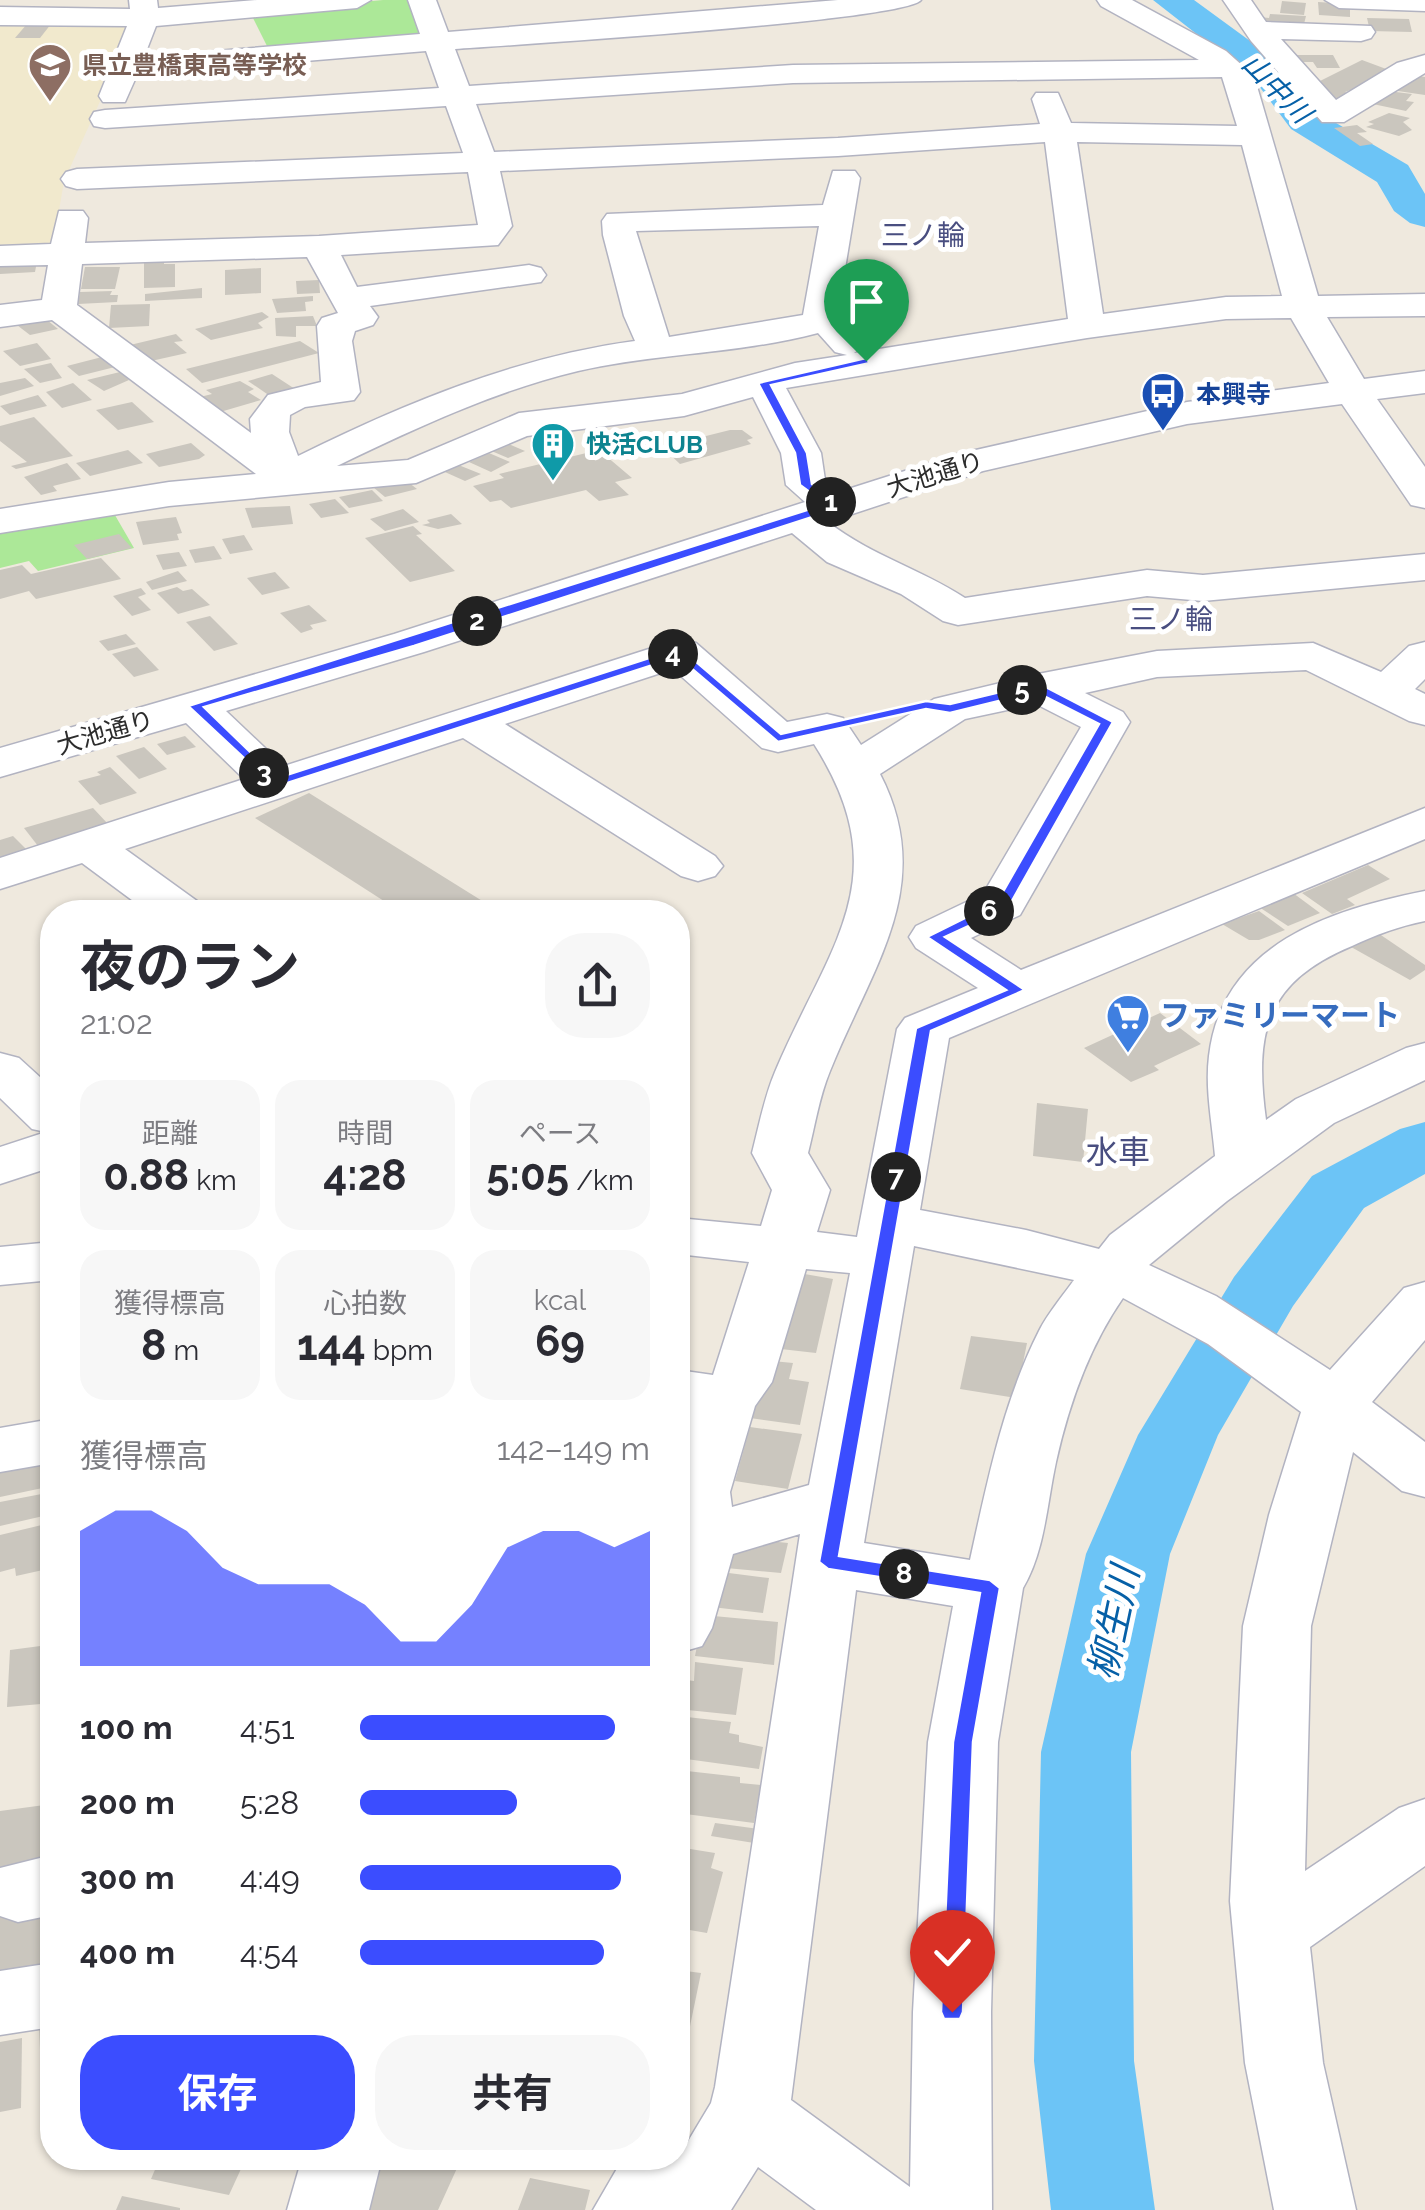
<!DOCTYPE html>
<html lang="ja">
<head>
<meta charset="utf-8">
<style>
  body { margin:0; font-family:Raleway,"Noto Sans JP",sans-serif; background:#f7f7f7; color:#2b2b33; height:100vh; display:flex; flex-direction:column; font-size:38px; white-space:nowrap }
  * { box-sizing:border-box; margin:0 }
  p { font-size:32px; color:#7c7c81 }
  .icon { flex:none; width:55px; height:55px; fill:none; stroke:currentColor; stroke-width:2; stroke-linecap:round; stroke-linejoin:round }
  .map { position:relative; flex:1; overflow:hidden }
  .drawer { position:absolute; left:40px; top:900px; width:650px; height:1270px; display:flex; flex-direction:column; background:#fff; border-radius:40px; box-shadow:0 2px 8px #0004 }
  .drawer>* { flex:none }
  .pin { position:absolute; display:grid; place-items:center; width:85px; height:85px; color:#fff; margin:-102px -42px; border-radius:50% 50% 50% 0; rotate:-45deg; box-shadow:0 0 10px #0007 }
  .pin .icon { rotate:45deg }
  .km { position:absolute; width:50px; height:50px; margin:-25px; border-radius:50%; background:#222; color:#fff; font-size:28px; line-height:50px; text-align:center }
  .round { display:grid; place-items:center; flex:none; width:105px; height:105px; border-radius:40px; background:#f7f7f7 }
  .head { display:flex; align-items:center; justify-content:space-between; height:170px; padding:0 40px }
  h1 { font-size:55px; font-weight:700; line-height:75px }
  .metrics { display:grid; grid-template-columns:repeat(3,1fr); gap:15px; height:170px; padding:10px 40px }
  .metrics div { display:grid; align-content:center; border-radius:25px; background:#f7f7f7; text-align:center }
  .metrics b { font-size:42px; font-weight:700 }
  .metrics small { font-size:28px; font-weight:400 }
  .metrics p { font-size:28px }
  .chart { height:280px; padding:20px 40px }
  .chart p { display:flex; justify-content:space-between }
  .chart svg { width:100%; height:180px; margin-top:10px; fill:#3b4dff; opacity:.7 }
  .cta { display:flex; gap:20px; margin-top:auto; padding:20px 40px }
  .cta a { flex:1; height:115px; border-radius:40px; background:#3b4dff; color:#fff; font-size:40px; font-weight:700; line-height:115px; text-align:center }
  .cta a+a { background:#f7f7f7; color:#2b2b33 }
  ul { padding:0 40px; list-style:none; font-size:32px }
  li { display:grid; grid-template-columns:160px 120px 1fr; align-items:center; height:75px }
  li i { height:25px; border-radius:12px; background:#3b4dff }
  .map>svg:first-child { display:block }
  .education { fill:#f1e9cd }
  .green { fill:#ace898 }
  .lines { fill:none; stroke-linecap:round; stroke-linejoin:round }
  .river { fill:#6cc4f6; fill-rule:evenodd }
  .building { fill:#cac6be }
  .minor-casing { stroke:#b2b3c1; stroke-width:3 }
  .minor { fill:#fff; fill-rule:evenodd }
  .route { fill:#3b4dff; stroke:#fff; stroke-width:2.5 }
  .labels { text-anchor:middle; stroke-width:10; stroke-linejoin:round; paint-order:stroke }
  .far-education-label { font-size:25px; font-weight:bold; fill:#785e54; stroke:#fff; text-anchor:start }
  .far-transit-label { font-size:25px; font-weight:bold; fill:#164399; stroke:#fff; text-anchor:start }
  .far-culture-label { font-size:25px; font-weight:bold; fill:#0d838f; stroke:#fff; text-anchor:start }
  .far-street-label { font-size:25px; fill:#2c2c2c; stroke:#fff }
  .far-water-label { font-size:28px; font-style:italic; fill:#0660a7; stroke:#fff }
  .far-neighbourhood-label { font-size:28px; fill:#494e80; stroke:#fff }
  .shop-label { font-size:30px; font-weight:bold; fill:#366cbe; stroke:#fff; text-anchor:start }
  .neighbourhood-label { font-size:32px; fill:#494e80; stroke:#fff }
  .near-water-label { font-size:38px; font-style:italic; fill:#0660a7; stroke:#fff }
</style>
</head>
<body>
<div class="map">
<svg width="1425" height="2210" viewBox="0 0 1425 2210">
  <rect width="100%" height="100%" fill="#efe9de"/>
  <polygon class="education" points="0,19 135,24 64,181 52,252 0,252"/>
  <g class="green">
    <polygon points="383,0 412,0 429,38 270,52 250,12"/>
    <polygon points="112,510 134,548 38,571 29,561 0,568 0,526"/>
  </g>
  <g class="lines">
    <g class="river">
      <polygon points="1153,0 1194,0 1279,62 1319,113 1408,165 1425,194 1425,227 1410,223 1394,211 1377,182 1291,129 1253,78"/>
      <polygon points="1425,1122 1425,1174 1364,1208 1293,1306 1218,1435 1170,1554 1131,1752 1134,2061 1155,2210 1051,2210 1034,2061 1041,1752 1086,1554 1138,1435 1234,1277 1312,1176 1400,1129"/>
    </g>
  </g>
  <g class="building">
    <polygon points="1282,1 1306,3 1304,15 1280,13"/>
    <polygon points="1318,2 1350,4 1350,17 1319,15"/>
    <polygon points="1270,14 1306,16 1304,24 1263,28 1260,17 1269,18"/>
    <polygon points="1367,18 1409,19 1412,32 1370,31"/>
    <polygon points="27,24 51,24 40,38 15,38"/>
    <polygon points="1291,55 1333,55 1340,68 1317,68 1313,62 1294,62"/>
    <polygon points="1362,60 1397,73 1345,92 1356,98 1338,102 1312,85"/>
    <polygon points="1404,74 1425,77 1425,95 1391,90"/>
    <polygon points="1380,90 1412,94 1406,101 1414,102 1406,111 1368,103"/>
    <polygon points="1389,113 1410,118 1403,122 1412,130 1399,136 1366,127 1374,124 1368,122"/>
    <polygon points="1357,125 1367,132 1357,133 1373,144 1360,146 1334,128"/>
    <polygon points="164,258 164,264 175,264 175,287 144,288 144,259"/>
    <polygon points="37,261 35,272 0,274 0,262"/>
    <polygon points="85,267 120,267 115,289 81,289"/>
    <polygon points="261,268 261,293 225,295 225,270"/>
    <polygon points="319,280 320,293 297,294 296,281"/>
    <polygon points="202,288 202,298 145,301 145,294"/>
    <polygon points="112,291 110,295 118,295 117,302 78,304 80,292"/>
    <polygon points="313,296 313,301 305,302 306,311 277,313 272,299"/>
    <polygon points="150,304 149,326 109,328 111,305"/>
    <polygon points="262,312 269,317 258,323 263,328 211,340 195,329"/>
    <polygon points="41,315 58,329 30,335 13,322"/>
    <polygon points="313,316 317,326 296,326 296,337 276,336 275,318"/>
    <polygon points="176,334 183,341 174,342 187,353 151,361 130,345"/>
    <polygon points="300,341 319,353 202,383 186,369"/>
    <polygon points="37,343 51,359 20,366 3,351"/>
    <polygon points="102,357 115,367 79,376 67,366"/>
    <polygon points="51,363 62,378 40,383 24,369"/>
    <polygon points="120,372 129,380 104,391 87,380"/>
    <polygon points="272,374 295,389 270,396 248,381"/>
    <polygon points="25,378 34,386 0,396 0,383"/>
    <polygon points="240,381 254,389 248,392 261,400 220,412 200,397 212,394 206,390"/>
    <polygon points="73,383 92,400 62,408 46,392"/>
    <polygon points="38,395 47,406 10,415 0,406"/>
    <polygon points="132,402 154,422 118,430 96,410"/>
    <polygon points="34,417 73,456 16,469 11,466 27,462 0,441 0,426"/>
    <polygon points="730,430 742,430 753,438 747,440 751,444 680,464 662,447"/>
    <polygon points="499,440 525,451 508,458 482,447"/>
    <polygon points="191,443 205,455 199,459 159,467 146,454"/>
    <polygon points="128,450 143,463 90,476 76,463"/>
    <polygon points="599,450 632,478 615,482 629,495 599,501 586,490 511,508 501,500 490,502 473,486 504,478 499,474"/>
    <polygon points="489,453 510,462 491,472 469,462"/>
    <polygon points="451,462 481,474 465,481 436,468"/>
    <polygon points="67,463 81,479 53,486 57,491 41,495 24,477"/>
    <polygon points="404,479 417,489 385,497 373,487"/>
    <polygon points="372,490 383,501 349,508 339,497"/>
    <polygon points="335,499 349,513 321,518 309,504"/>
    <polygon points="290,506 293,524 252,528 245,508"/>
    <polygon points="403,509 419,522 385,531 370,519"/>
    <polygon points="451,514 462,524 438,529 422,525 430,523 427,520"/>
    <polygon points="176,517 182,533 177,534 179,540 143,545 136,522"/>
    <polygon points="413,526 422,534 416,535 455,571 410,582 365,538"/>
    <polygon points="119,534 132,548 87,559 74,545"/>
    <polygon points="244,535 253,550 230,554 222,539"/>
    <polygon points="214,546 222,559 195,563 189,550"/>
    <polygon points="179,552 187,566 163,570 156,555"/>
    <polygon points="101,558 121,579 36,599 29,591 0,599 0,570 22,565 31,574"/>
    <polygon points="178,571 187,581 152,590 146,582"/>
    <polygon points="275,572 290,588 262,595 247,578"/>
    <polygon points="177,587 183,591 192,589 210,605 178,614 157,593"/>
    <polygon points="141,588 146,594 138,597 151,610 132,616 113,596"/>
    <polygon points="309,605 327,621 310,625 313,629 301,633 280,613"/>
    <polygon points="210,616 238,644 214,651 186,622"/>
    <polygon points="126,634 136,644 108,651 99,641"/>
    <polygon points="137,647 159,670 134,677 112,654"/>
    <polygon points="185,736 196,747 167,755 157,744"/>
    <polygon points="144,747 167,769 139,779 116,756"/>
    <polygon points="110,767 137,793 100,805 78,781 101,775 97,772"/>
    <polygon points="309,793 500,912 401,912 255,818"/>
    <polygon points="93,808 108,824 38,846 24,828"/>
    <polygon points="13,836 31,854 0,863 0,840"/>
    <polygon points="1368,865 1390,879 1347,899 1355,905 1332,914 1302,893"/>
    <polygon points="1293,893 1320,913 1288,926 1259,907"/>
    <polygon points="1259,911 1285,930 1259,940 1249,940 1222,924"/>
    <polygon points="1372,929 1425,965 1425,970 1410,980 1344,943"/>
    <polygon points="1160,1013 1201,1044 1154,1066 1159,1070 1131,1082 1084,1048"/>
    <polygon points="1037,1103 1088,1109 1083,1162 1033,1156"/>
    <polygon points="799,1273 833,1279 816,1353 772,1348"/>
    <polygon points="971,1336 1027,1343 1016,1398 960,1389"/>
    <polygon points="762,1360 793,1363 789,1379 809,1382 800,1425 750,1418"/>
    <polygon points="750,1427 802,1434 788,1489 735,1481"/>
    <polygon points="46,1455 52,1486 0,1497 0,1466"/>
    <polygon points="52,1492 52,1514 0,1526 0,1502"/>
    <polygon points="46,1524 52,1546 52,1568 16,1576 15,1568 0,1572 0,1535"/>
    <polygon points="769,1541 788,1543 781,1573 726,1568 732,1548"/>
    <polygon points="721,1572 769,1578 763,1613 712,1607"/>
    <polygon points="703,1615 778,1622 774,1665 695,1656"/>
    <polygon points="52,1624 52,1703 7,1707 10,1650 48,1645 49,1625"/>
    <polygon points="695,1662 743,1668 736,1715 678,1709 678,1679 694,1681"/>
    <polygon points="678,1716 731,1722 729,1733 739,1735 739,1742 763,1747 759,1769 679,1758"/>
    <polygon points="678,1770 740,1777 740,1783 761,1785 754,1823 678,1813"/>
    <polygon points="52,1804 52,1867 0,1877 0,1811"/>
    <polygon points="715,1823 759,1829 754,1843 711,1836"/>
    <polygon points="678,1847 715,1853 711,1868 723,1872 707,1933 678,1928"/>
    <polygon points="52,1899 52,1963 0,1971 0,1909"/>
    <polygon points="678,1970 701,1973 683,2060 678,2059"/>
    <polygon points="52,2016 52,2105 42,2107 39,2020"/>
    <polygon points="22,2038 21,2108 0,2112 0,2042"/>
    <polygon points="160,2158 246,2158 229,2195 151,2179"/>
    <polygon points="371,2158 426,2158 458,2166 438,2210 350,2210"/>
    <polygon points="530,2178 590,2190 585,2210 518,2210"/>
    <polygon points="122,2196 180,2208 180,2210 116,2210"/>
  </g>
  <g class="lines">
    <defs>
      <g id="minor">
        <path d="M129,0h28l1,8 99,-8h114l-14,8 -201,18 -12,31 276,-23 -12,-34h28l12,32 390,-32h83c-16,21 -411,45 -466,49l14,37 324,-21 406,-5 -98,-54 -4,-6h35l94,51 28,25 64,220 107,-2v22l-98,1 37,62 61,-8v22l-48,6 48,68v41l-14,-3 -69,-101 -155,20 -204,47 -155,51c42,33 93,47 137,76l182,-28 56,5 222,-21v26l-222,21 -56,-5 -189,29 -15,-4 -42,-27 -74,-32 -35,-29 -368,119 -198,59 58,55 396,-127 16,4 91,79 40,-8 16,4 18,27 73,-46 104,-25 119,-23 156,-8 68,29 28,-26 16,-4v37l-10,10 10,5v31l-16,-4 -103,-51 -149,7 -72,16 38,19 7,10 -110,193 -49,23 50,32 404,-162v31l-476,199 -29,172 106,20 73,19 11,-14 105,-79c-3,-34 -10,-67 -6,-100 13,-112 121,-146 216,-165v30c-25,5 -50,14 -73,25 -86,36 -98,85 -86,174l30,-21 110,-51 19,-5v37l-91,43 -107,78 -78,64 67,31 114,74 74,-82 21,-6v58l-53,62 53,40v55l-23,-6 -49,-39 -42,174 -6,245 94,-63 26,-9v67l-115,81 13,116 33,147h-82l-29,-147 -15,-162 13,-275 26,-111 32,-103 -93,-68 -85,-46c-34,49 -54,106 -67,164 -9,41 -11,89 -33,126l-25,154 -7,270 1,198h-176l-58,-43 -27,43h-138l29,-50 56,-2 33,-55 4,-16 85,-553 -67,20 -21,74 -10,18 -24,7v-198l12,-41 -12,-2v-42l35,5 36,-113 -71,-8v-36l83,8 11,-36 -20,-37c7,-27 12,-55 23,-81 53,-126 125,-193 39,-328l-36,8 -16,-4 -89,-79 -168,55 210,132 8,10 -8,10 -17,5 -17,-5 -218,-138 -338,111 72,52 7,11h-56l-66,-49 -82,26v-31l244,-79 -58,-56 -186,54v-29l394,-114 411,-132 -19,-17 -5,-32 -28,-56 -69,19 -157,20 -111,47 -247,23 -169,27v-24l169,-27 87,-8 -204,-154 -52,7v-22l42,-5 6,-35 -48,1v-20l51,-2 8,-33h24l5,7 -3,25 234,-7 159,-11 -10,-53 -391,17 -11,-3 -5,-7 5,-7 11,-3 386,-16 -17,-47 -341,22 -11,-2 -4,-7 4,-7 11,-2 334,-22 -13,-37 -289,24 -12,27h-22l-4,-6 28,-70 -127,-1v-18l130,2zM1222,77l15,49 -166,-3 -13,-30h-22l-4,6 8,25 -202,14 -344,14 -18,-48 317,-21zM1045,142l23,177 -214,34 12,-9 -28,-33 22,-133 -5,-7h-22l-10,34 -216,9 -5,7 1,14 21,81 11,25c-119,16 -230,62 -337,115l-9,-24 1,-17 15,-8 49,-7 6,-8 -8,-51 3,-10 18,-6 5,-8 -8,-11 171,-24 5,-7 -5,-7 -12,-3 -172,22 -16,-32 157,-10 14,-19 -12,-55 338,-15zM1077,142l165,3 40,151 -56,1 -123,17zM819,226l-16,89 -134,22 -33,-106zM307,257l31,56 -16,5 -5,8 4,56 -53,13 -18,24 1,14 -174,-128 5,-41zM1291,318l38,65 -142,19 -229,52 -116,37 -17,-11 -4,-27 -35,-65 301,-50 139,-19zM818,333l17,19 12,3 -52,8 -113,31 -163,19 -111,47 -71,6c77,-37 157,-75 241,-95 79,-18 161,-17 240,-38zM1036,704l45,23 -98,167 -67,32 -7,11 7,11 62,40 -73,30 -8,11 -40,208 -40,-5 13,-42 -22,-37c7,-27 11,-56 22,-82 41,-103 108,-185 50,-297l85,-55zM914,1246l160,34c-12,17 -26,33 -35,51 -36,71 -52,152 -69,229l-106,-17zM806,1269l44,4 -41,212 -77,22 -2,-15 25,-86 17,-24zM856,1590l97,16 -25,136 -15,270 -3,175 -119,-87z"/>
        <polygon points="1223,0 1251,0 1266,22 1371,26 1375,32 1371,38 1361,41 1281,39 1336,100 1397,63 1425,55 1425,73 1344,122 1322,122 1251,41"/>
        <polygon points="1325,0 1425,0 1425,11 1339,8"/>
        <polygon points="0,1053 19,1058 52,1088 52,1167 0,1184 0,1147 46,1132 32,1129 0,1098"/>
        <polygon points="52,1242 52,1280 0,1285 0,1247"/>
        <polygon points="52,1419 52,1463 0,1472 0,1428"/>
        <polygon points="52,1855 52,1915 18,1922 0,1916 0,1868"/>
        <polygon points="52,1963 52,2027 0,2035 0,1971"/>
        <polygon points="302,2158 382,2158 369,2210 287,2210"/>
      </g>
    </defs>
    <use href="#minor" class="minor-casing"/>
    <use href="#minor" class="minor"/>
  </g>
  <polygon class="route" points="866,358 870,363 771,385 807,453 812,484 840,503 840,508 414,646 204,707 277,778 680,648 781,734 926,701 950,704 1038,683 1113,722 1008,908 945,937 1025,990 931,1031 839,1556 990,1580 1000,1588 973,1742 963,2012 960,2019 944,2019 941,2012 953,1742 980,1593 828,1569 819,1562 916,1028 1006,990 927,937 997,902 1099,724 1036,692 950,713 926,709 778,742 678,657 275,787 188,706 826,504 800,485 795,453 758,383"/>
  <defs>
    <symbol id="school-pin" viewBox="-11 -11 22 30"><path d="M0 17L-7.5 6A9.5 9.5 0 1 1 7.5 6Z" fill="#8d6e63" stroke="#fff"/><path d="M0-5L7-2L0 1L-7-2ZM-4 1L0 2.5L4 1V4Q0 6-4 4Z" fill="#fff"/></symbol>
    <symbol id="bus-pin" viewBox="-11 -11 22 30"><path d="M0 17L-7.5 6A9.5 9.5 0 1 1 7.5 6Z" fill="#1a4fb4" stroke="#fff"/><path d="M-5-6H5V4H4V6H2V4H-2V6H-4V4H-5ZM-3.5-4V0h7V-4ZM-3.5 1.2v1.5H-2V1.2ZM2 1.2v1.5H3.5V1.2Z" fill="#fff"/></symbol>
    <symbol id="building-pin" viewBox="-11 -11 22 30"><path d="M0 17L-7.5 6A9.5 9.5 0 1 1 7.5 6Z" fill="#0f9aa8" stroke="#fff"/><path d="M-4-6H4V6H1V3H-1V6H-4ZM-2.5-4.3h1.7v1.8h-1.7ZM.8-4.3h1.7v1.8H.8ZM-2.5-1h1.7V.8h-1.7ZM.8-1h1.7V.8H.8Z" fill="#fff"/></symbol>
    <symbol id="supermarket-pin" viewBox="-11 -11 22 30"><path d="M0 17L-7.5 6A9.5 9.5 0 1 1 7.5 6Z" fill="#3f7fe0" stroke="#fff"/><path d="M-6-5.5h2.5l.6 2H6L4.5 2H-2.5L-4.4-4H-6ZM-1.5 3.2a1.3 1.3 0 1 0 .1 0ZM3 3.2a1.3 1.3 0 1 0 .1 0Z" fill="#fff"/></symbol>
  </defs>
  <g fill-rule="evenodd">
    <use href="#school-pin" x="25" y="40" width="50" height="68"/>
    <use href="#bus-pin" x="1138" y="369" width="50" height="68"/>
    <use href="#building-pin" x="528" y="419" width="50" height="68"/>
    <use href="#supermarket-pin" x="1103" y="991" width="50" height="68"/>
  </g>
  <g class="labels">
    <g class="far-education-label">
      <text x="82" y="74">県立豊橋東高等学校</text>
    </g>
    <g class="far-transit-label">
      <text x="1196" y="403">本興寺</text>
    </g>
    <g class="far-culture-label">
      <text x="586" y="453">快活CLUB</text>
    </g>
    <g class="far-street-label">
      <text transform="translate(935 474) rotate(-17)" y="9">大池通り</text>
      <text transform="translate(105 732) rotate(-16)" y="9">大池通り</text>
    </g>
    <g class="far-water-label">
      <text transform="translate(1277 88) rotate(45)" y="10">山中川</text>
    </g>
    <g class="far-neighbourhood-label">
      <text x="923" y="245">三ノ輪</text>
      <text x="1171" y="629">三ノ輪</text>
    </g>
    <g class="shop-label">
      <text x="1160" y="1026">ファミリーマート</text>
    </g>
    <g class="neighbourhood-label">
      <text x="1118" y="1163">水車</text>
    </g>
    <g class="near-water-label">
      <text transform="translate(1114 1623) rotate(-78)" y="13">柳生川</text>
    </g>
  </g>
</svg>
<div class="pin" style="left:866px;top:361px;background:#1e9e55"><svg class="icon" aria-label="arrive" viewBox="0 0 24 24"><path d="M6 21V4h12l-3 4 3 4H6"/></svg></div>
<div class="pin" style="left:952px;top:2012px;background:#d93025"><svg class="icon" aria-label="check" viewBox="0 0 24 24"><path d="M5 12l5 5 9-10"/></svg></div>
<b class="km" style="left:831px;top:502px">1</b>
<b class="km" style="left:477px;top:621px">2</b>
<b class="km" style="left:264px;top:773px">3</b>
<b class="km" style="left:673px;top:654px">4</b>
<b class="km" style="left:1022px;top:690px">5</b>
<b class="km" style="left:989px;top:911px">6</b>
<b class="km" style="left:896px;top:1177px">7</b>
<b class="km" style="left:904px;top:1574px">8</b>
<section class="drawer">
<div class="head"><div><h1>夜のラン</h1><p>21:02</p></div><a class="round"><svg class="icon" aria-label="share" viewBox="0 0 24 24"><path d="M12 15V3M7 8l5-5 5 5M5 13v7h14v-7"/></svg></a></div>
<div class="metrics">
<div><p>距離</p><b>0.88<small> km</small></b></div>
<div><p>時間</p><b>4:28</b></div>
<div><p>ペース</p><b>5:05<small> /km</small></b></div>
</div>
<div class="metrics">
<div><p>獲得標高</p><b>8<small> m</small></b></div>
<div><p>心拍数</p><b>144<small> bpm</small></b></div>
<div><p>kcal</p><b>69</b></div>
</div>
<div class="chart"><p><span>獲得標高</span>142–149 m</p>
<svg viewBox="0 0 160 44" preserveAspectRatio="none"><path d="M0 44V11L10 6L20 6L30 11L40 20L50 24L60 24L70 24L80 29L90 38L100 38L110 29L120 15L130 11L140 11L150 15L160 11V44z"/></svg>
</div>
<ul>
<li><b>100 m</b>4:51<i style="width:88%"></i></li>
<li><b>200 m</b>5:28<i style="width:54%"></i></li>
<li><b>300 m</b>4:49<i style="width:90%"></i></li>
<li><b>400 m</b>4:54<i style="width:84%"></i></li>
</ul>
<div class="cta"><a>保存</a><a>共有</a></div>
</section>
</div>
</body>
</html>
